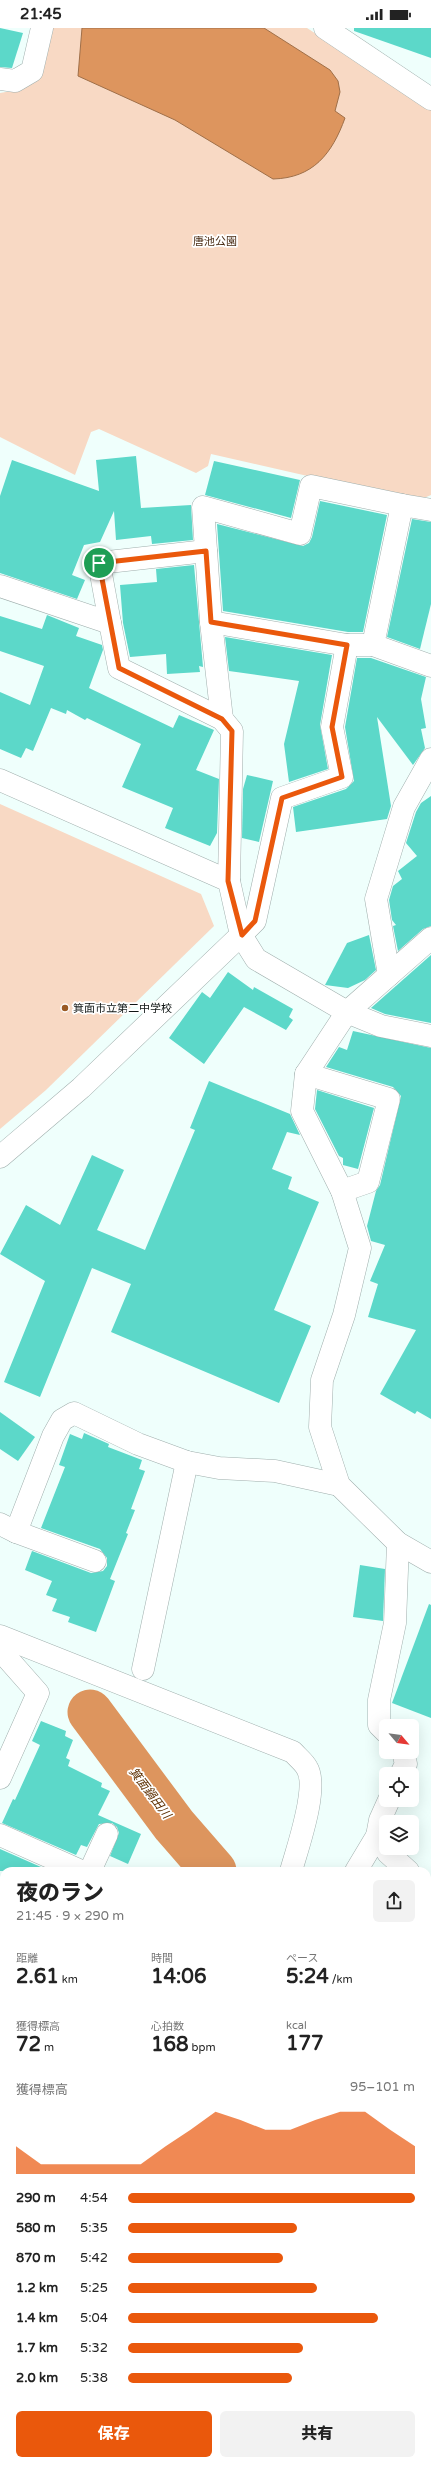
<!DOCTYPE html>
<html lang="ja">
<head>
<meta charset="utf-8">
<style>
  body { margin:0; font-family:"Varela Round","Noto Sans JP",sans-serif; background:#f2f2f2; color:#222; height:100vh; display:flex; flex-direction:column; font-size:15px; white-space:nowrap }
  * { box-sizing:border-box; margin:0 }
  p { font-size:13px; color:#767676 }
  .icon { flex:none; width:22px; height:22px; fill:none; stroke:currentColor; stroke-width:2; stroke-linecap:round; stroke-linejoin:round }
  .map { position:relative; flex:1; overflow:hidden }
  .panel { position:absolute; left:0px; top:1839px; width:431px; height:598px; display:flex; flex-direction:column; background:#fff; border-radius:12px 12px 0 0; box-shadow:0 4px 16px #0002 }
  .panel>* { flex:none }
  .needle { width:26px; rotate:119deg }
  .controls { position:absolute; left:379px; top:1691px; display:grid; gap:8px }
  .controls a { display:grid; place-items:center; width:40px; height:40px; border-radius:6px; background:#fff; box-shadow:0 4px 16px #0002; font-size:20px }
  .pin { position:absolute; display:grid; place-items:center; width:34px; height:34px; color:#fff; margin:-17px; border:2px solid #fff; border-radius:50%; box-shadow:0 1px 4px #0007 }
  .round { display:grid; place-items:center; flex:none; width:42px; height:42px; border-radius:6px; background:#f2f2f2 }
  .summary { display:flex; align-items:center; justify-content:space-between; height:68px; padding:0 16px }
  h1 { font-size:22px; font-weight:800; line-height:30px }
  .stats { display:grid; grid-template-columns:repeat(3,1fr); gap:6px; height:68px; padding:4px 16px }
  .stats div { display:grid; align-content:center }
  .stats b { font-size:20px; font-weight:800 }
  .stats small { font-size:11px; font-weight:400 }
  .stats p { font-size:11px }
  .chart { height:112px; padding:8px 16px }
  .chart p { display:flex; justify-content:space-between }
  .chart svg { width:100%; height:72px; margin-top:4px; fill:#ea580c; opacity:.7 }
  .action { display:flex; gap:8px; margin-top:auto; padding:8px 16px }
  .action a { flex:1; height:46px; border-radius:6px; background:#ea580c; color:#fff; font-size:16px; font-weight:800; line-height:46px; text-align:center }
  .action a+a { background:#f2f2f2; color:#222 }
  ul { padding:0 16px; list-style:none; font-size:13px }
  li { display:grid; grid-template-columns:64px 48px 1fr; align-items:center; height:30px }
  li i { height:10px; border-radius:5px; background:#ea580c }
  .status { display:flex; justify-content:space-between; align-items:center; height:28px; padding:0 20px; background:#fff; direction:ltr }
  .status svg { height:11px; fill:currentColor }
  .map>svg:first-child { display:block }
  .green { fill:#f8d9c4 }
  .water { fill:#dd955e; stroke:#9f6f48 }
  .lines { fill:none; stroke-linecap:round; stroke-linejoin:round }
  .river { stroke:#dd955e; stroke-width:45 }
  .building { fill:#5cd8c9 }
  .street-casing { stroke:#a0afad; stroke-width:23 }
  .secondary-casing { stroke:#a0afad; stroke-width:23 }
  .street { stroke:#fff; stroke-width:22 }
  .secondary { stroke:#fff; stroke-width:22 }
  .route-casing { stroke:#fff; stroke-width:8 }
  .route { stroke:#ea580c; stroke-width:5 }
  .poi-dot { fill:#9a5a24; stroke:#fff; stroke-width:1.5 }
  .labels { text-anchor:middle; stroke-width:3.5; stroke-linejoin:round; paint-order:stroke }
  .park-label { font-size:11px; fill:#492c14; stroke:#fff }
  .poi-label { font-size:11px; fill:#0f1514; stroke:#fff; text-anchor:start }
  .water-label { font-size:12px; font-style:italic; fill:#5d2f02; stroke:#fff }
</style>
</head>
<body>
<div class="status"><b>21:45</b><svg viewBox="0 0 49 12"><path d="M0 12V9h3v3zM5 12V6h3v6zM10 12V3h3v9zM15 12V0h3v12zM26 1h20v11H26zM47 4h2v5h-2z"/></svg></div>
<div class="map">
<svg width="431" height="2437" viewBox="0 0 431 2437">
  <rect width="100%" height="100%" fill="#effffc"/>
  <g class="green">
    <polygon points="47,0 307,0 431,81 431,467 417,473 211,426 208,438 196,445 99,401 91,404 75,447 0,409 0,65 23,61 40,46"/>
    <polygon points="0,776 201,866 214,898 46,1062 0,1101"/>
  </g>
  <path class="water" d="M82,0h182l66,42 8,11 2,11 -5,19 10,7c-13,36 -32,60 -72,61l-98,-59 -97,-44z"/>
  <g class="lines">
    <g class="river">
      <polyline points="90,1684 174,1797 214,1843"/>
      <polyline points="427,2052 431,2055"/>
      <polyline points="427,2324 431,2321"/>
      <polyline points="427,2391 431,2393"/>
    </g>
  </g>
  <g class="building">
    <polygon points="0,0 23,5 12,40 0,39"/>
    <polygon points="354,0 431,0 431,30 354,3"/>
    <polygon points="136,428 141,480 191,477 193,512 152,516 151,508 116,512 114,483 100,514 84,517 72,547 85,552 77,571 0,545 0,468 12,432 99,463 96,432"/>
    <polygon points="214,433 300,452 291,490 205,467"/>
    <polygon points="320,473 387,487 363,604 348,604 223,583 217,496 303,518 309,515 312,509"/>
    <polygon points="412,491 431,494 431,576 420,621 387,609"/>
    <polygon points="194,537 203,639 199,638 200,644 167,646 166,626 130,629 123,595 120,557 157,554 156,541"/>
    <polygon points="47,587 79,600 76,608 102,617 103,622 89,660 173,700 179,687 214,702 196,742 219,751 217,805 210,818 165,800 173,780 122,759 141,716 87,690 85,692 67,682 66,686 51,680 33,723 26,720 21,730 0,721 0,664 30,677 44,638 0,623 0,588 42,601"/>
    <polygon points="225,609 332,627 320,697 328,741 289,754 284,716 299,653 229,643"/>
    <polygon points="357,630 371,630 426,649 421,671 426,700 421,701 425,720 413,737 377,689 391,778 387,791 296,804 293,779 346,761 354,753 345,699"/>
    <polygon points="247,747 273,753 259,814 242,810 243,761"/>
    <polygon points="431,768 431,898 423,901 398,923 393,898 396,897 392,892 389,872 393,858 402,851 398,843 417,828 406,815 416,784 421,775"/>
    <polygon points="369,907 376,942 365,952 348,960 325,957 347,915"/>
    <polygon points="431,927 431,995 385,986 371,980"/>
    <polygon points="228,944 253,962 254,959 293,981 289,989 293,992 286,1002 244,979 204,1036 169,1010 202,964 210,970"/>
    <polygon points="353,1003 431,1020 431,1391 417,1383 415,1386 380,1366 416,1302 368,1289 378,1256 370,1253 385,1217 371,1213 367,1198 376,1163 380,1157 401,1068 393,1059 326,1039 339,1019 347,1022"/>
    <polygon points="209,1053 290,1086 300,1107 287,1104 272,1141 292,1149 288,1161 319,1174 274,1282 311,1298 279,1375 111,1304 131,1256 92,1240 40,1369 4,1354 45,1253 0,1226 26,1177 60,1197 92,1127 124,1142 97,1202 145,1222 195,1102 190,1100"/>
    <polygon points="317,1062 374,1080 358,1141 343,1137 343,1130 339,1128 315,1081"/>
    <polygon points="0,1384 35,1409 18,1433 0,1421"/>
    <polygon points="84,1405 109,1416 108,1419 142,1432 139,1441 145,1443 131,1481 135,1482 126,1505 128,1506 110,1551 115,1553 96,1604 68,1594 70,1589 52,1583 57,1571 46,1567 52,1553 25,1542 32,1523 91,1545 103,1543 107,1538 107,1530 100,1521 41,1500 65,1439 59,1437 70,1406 82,1411"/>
    <polygon points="360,1537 385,1541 383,1593 353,1589"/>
    <polygon points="429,1576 431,1577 431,1690 392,1675"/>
    <polygon points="41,1693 66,1703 65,1708 73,1712 66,1730 70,1732 68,1738 102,1755 101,1759 110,1763 98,1787 141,1806 128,1836 110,1828 119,1805 117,1799 112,1795 99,1796 87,1819 81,1817 76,1827 2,1795 13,1771 15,1772 40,1717 32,1713"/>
    <polygon points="0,1821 50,1843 0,1843"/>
  </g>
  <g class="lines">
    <defs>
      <g id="street">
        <polyline points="325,0 431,71"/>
        <polyline points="0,51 15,53 32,43 42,0"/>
        <polyline points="0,558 110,595 99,535 206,523"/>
        <polyline points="211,594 347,617 373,617 431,638"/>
        <polyline points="110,595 119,640 222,691 232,703 229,853"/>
        <polyline points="373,617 402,477 431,482"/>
        <polyline points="222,691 211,594 203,479 300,506 311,458 402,477"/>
        <polyline points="0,752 229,853 241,907 256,931 347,984 381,998 431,1008"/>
        <polyline points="241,907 255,893 282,770 342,749 332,699 347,617"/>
        <polyline points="431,910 347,984 306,1046 302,1083 342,1163 360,1220 344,1287 322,1352 320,1399 339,1457 398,1515 431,1534"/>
        <polyline points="389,947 376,871 404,779 431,731"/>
        <polyline points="306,1046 389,1071 368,1154 342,1163"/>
        <polyline points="0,1496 16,1504 53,1408 62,1392 74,1385 138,1416 187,1434 219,1440 275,1443 339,1457"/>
        <polyline points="16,1504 95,1533"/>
        <polyline points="143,1641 187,1434"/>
        <polyline points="386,1704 379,1697 379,1672 395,1595 398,1515"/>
        <polyline points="401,1746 406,1736 403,1724"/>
        <polyline points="389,1772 380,1792 377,1808 388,1825 408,1843"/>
        <polyline points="0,1807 81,1843"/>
        <polyline points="90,1843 107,1806"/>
        <polyline points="356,1843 377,1808"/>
        <polyline points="427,1863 431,1869"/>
        <polyline points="0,1942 4,1944"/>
        <polyline points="0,2227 4,2229"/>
      </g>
      <g id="secondary">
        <polyline points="0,1129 81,1060 241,907"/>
        <path d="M0,1608l293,116c4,5 11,10 14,16 12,20 -10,81 -16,103"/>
        <polyline points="0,1622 38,1665 0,1750"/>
        <polyline points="0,2274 4,2260"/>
        <polyline points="123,2437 124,2433"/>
      </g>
    </defs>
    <use href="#street" class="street-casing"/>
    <use href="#secondary" class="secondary-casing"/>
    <use href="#street" class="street"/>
    <use href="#secondary" class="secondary"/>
  </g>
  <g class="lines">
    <defs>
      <polygon id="route" points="206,523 211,594 347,617 332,699 342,749 282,770 255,893 242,907 228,853 232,703 222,691 119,640 99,535"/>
    </defs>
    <use href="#route" class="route-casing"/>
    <use href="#route" class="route"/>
  </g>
  <circle class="poi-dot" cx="65" cy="980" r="4"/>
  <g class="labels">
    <g class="park-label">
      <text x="215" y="217">唐池公園</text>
    </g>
    <g class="poi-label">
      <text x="73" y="984">箕面市立第二中学校</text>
    </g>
    <g class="water-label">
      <text transform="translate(150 1765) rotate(53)" y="4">箕面鍋田川</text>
    </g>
  </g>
</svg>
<div class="controls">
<a><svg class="needle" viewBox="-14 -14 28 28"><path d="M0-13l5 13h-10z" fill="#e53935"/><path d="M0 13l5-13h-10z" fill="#767676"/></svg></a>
<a><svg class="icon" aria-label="locate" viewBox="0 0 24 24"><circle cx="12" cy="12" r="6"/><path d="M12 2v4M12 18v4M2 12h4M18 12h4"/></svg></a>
<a><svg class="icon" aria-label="layers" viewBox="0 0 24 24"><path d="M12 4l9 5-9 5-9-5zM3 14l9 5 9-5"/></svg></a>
</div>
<div class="pin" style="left:99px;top:535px;background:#1e9e55"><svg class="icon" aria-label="arrive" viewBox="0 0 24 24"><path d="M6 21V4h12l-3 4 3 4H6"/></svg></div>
<section class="panel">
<div class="summary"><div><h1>夜のラン</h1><p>21:45 · 9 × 290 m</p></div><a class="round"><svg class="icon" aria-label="share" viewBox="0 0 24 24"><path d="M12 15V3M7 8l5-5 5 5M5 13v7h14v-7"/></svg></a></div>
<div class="stats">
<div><p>距離</p><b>2.61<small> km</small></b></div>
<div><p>時間</p><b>14:06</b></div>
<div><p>ペース</p><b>5:24<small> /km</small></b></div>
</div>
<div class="stats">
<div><p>獲得標高</p><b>72<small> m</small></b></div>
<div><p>心拍数</p><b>168<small> bpm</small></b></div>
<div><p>kcal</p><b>177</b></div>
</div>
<div class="chart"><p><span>獲得標高</span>95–101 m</p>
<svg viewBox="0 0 160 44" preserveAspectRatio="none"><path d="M0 44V27L10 38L20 38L30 38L40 38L50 38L60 27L70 17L80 6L90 11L100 17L110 17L120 11L130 6L140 6L150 17L160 27V44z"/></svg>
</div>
<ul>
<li><b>290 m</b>4:54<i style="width:100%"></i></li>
<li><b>580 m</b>5:35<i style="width:59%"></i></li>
<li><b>870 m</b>5:42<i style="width:54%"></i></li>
<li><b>1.2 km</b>5:25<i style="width:66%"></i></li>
<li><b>1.4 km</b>5:04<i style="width:87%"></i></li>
<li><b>1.7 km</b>5:32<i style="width:61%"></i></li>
<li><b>2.0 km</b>5:38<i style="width:57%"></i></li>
</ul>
<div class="action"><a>保存</a><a>共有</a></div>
</section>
</div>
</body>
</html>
